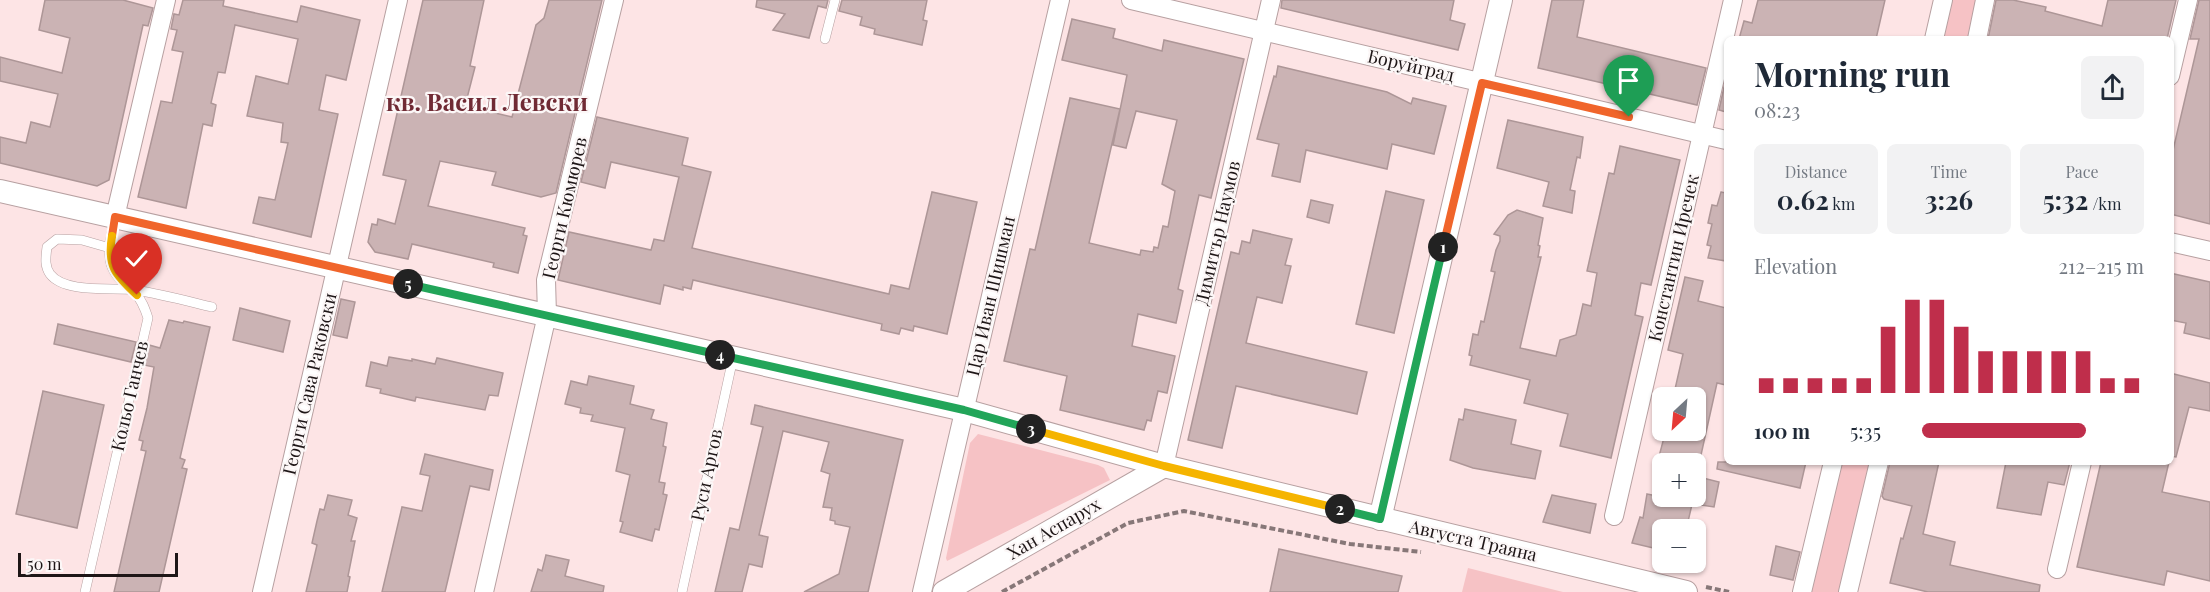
<!DOCTYPE html>
<html lang="en">
<head>
<meta charset="utf-8">
<style>
  body { margin:0; font-family:"Playfair Display",serif; background:#f2f2f3; color:#1f2937; height:100vh; display:flex; flex-direction:column; font-size:22px; white-space:nowrap }
  * { box-sizing:border-box; margin:0 }
  p { font-size:20px; color:#747a83 }
  .icon { flex:none; width:33px; height:33px; fill:none; stroke:currentColor; stroke-width:2; stroke-linecap:round; stroke-linejoin:round }
  .map { position:relative; flex:1; overflow:hidden }
  .details { position:absolute; left:1724px; top:36px; width:450px; height:429px; display:flex; flex-direction:column; background:#fff; border-radius:9px; box-shadow:0 2px 4px #0004 }
  .details>* { flex:none }
  .needle { width:39px; rotate:206deg }
  .fabs { position:absolute; left:1652px; top:387px; display:grid; gap:12px }
  .fabs a { display:grid; place-items:center; width:54px; height:54px; border-radius:9px; background:#fff; box-shadow:0 2px 4px #0004; font-size:30px }
  .scale { position:absolute; left:18px; bottom:15px; width:160px; box-sizing:border-box; padding-left:6px; border:3px solid #1e1617; border-top:0; font-size:16px; line-height:21px; white-space:nowrap; color:#1e1617; -webkit-text-stroke:4px #fcf7f7; paint-order:stroke }
  .pin { position:absolute; display:grid; place-items:center; width:51px; height:51px; color:#fff; margin:-62px -26px; border-radius:50% 50% 50% 0; rotate:-45deg; box-shadow:0 0 6px #0007 }
  .pin .icon { rotate:45deg }
  .km { position:absolute; width:30px; height:30px; margin:-15px; border-radius:50%; background:#222; color:#fff; font-size:16px; line-height:30px; text-align:center }
  .round { display:grid; place-items:center; flex:none; width:63px; height:63px; border-radius:9px; background:#f2f2f3 }
  .headline { display:flex; align-items:center; justify-content:space-between; height:102px; padding:0 30px }
  h1 { font-size:33px; font-weight:700; line-height:45px }
  .metrics { display:grid; grid-template-columns:repeat(3,1fr); gap:9px; height:102px; padding:6px 30px }
  .metrics div { display:grid; align-content:center; border-radius:9px; background:#f2f2f3; text-align:center }
  .metrics b { font-size:26px; font-weight:700 }
  .metrics small { font-size:16px; font-weight:400 }
  .metrics p { font-size:16px }
  .chart { height:168px; padding:12px 30px }
  .chart p { display:flex; justify-content:space-between }
  .chart svg { width:100%; height:108px; margin-top:6px; stroke:#bf2e4b; stroke-width:6 }
  ul { padding:0 30px; list-style:none; font-size:20px }
  li { display:grid; grid-template-columns:96px 72px 1fr; align-items:center; height:45px }
  li i { height:15px; border-radius:8px; background:#bf2e4b }
  .map>svg:first-child { display:block }
  .green { fill:#f6c2c5 }
  .building { fill:#cbb3b4; stroke:#ad9697; stroke-width:1.5 }
  .lines { fill:none; stroke-linecap:round; stroke-linejoin:round }
  .service-casing { stroke:#b7a0a1; stroke-width:10 }
  .minor-casing { stroke:#b7a0a1; stroke-width:20 }
  .tertiary-casing { stroke:#b7a0a1; stroke-width:24 }
  .path { stroke:#877778; stroke-width:4; stroke-dasharray:6 3; stroke-linecap:butt }
  .service { stroke:#fff; stroke-width:9 }
  .minor { stroke:#fff; stroke-width:18 }
  .tertiary { stroke:#fff; stroke-width:22 }
  .split-1-casing { stroke:#fff; stroke-width:12 }
  .split-2-casing { stroke:#fff; stroke-width:12 }
  .split-3-casing { stroke:#fff; stroke-width:12 }
  .split-4-casing { stroke:#fff; stroke-width:12 }
  .split-5-casing { stroke:#fff; stroke-width:12 }
  .split-6-casing { stroke:#fff; stroke-width:12 }
  .split-7-casing { stroke:#fff; stroke-width:12 }
  .split-1 { stroke:#f0652b; stroke-width:8 }
  .split-2 { stroke:#22a559; stroke-width:8 }
  .split-3 { stroke:#f5b400; stroke-width:8 }
  .split-4 { stroke:#22a559; stroke-width:8 }
  .split-5 { stroke:#22a559; stroke-width:8 }
  .split-6 { stroke:#f0652b; stroke-width:8 }
  .split-7 { stroke:#f5b400; stroke-width:8 }
  .labels { text-anchor:middle; stroke-width:4.5; stroke-linejoin:round; paint-order:stroke }
  .street-label { font-size:18px; fill:#1e1617; stroke:#fcf7f7 }
  .district-label { font-size:24px; font-weight:bold; fill:#702a34; stroke:#fcf7f7 }
</style>
</head>
<body>
<div class="map">
<svg width="2210" height="592" viewBox="0 0 2210 592">
  <rect width="100%" height="100%" fill="#fde4e5"/>
  <g class="green">
    <polygon points="1943,0 1985,0 1977,39 1934,39"/>
    <polygon points="978,434 1098,465 1104,468 1110,480 947,561 946,558 970,443"/>
    <polygon points="1833,462 1879,462 1848,592 1802,592"/>
    <polygon points="1468,568 1563,592 1462,592"/>
  </g>
  <g class="building">
    <polygon points="45,0 123,0 153,8 148,26 143,25 109,180 97,186 0,163 0,137 26,143 31,122 50,127 58,94 0,81 0,57 62,73 70,38 39,30"/>
    <polygon points="183,0 224,0 223,6 297,22 301,6 360,20 346,80 326,75 319,110 338,114 311,237 253,223 259,197 275,200 288,143 281,142 283,123 247,116 256,76 288,84 298,39 235,25 225,73 218,72 211,103 216,105 212,126 203,124 186,208 138,197 161,101 172,103 183,52 172,50 177,30 171,29 174,14 179,15"/>
    <polygon points="423,0 484,0 470,66 475,67 465,106 512,117 536,25 544,18 549,0 602,0 556,193 541,197 492,185 496,172 440,161 428,206 525,228 523,235 527,236 518,273 493,267 494,263 412,244 408,259 375,252 368,242 372,224 377,225 378,219 395,224 406,180 383,175"/>
    <polygon points="757,0 828,0 826,8 818,6 809,38 773,30 785,14 756,7"/>
    <polygon points="842,0 927,0 923,20 927,21 922,45 874,34 875,29 860,25 862,17 839,11"/>
    <polygon points="1282,0 1454,0 1450,20 1465,24 1458,50 1281,8"/>
    <polygon points="1552,0 1584,0 1577,37 1706,68 1697,105 1538,68"/>
    <polygon points="1758,0 1885,0 1876,39 1739,39 1744,21 1752,23"/>
    <polygon points="1996,0 2013,0 2046,7 2045,11 2102,26 2108,0 2176,0 2167,39 1988,39"/>
    <polygon points="2199,0 2210,0 2210,224 2170,214 2170,163 2199,39 2190,39"/>
    <polygon points="1072,19 1115,29 1113,38 1162,51 1164,40 1244,59 1211,198 1199,195 1178,289 1183,291 1176,323 1138,314 1132,346 1175,356 1167,393 1158,391 1151,421 1147,420 1144,430 1060,410 1067,376 1004,361 1030,249 1035,250 1070,98 1120,109 1089,243 1140,255 1141,250 1153,252 1154,247 1158,248 1163,226 1168,227 1175,191 1162,184 1177,120 1136,111 1126,148 1113,145 1127,75 1062,60"/>
    <polygon points="1278,66 1387,92 1411,104 1413,98 1446,106 1434,154 1392,144 1387,169 1306,150 1300,182 1272,176 1279,144 1257,139 1274,76 1276,77"/>
    <polygon points="1726,78 1726,112 1719,110"/>
    <polygon points="597,117 688,138 682,165 711,172 692,248 889,294 891,285 909,289 932,192 977,202 947,334 914,326 913,331 901,328 899,334 881,330 882,324 693,280 691,289 683,287 683,290 664,285 660,304 558,280 569,232 651,250 654,239 664,241 679,177 611,162 605,188 581,182"/>
    <polygon points="1508,120 1583,137 1580,158 1577,157 1570,190 1575,191 1572,213 1543,206 1549,182 1497,168"/>
    <polygon points="1620,146 1680,160 1651,285 1641,283 1635,315 1643,317 1611,458 1560,446 1568,414 1524,403 1530,380 1470,365 1472,356 1469,355 1473,334 1478,335 1481,321 1484,322 1495,272 1491,271 1496,250 1500,241 1500,236 1494,234 1508,215 1517,210 1543,218 1538,245 1540,246 1538,257 1541,257 1520,348 1556,356 1560,340 1576,335 1583,304 1591,306 1597,273 1587,271 1609,173 1614,174"/>
    <polygon points="1386,191 1424,200 1394,333 1356,324"/>
    <polygon points="1721,192 1726,193 1726,261 1708,258 1711,246 1707,245 1712,224 1708,223 1712,205 1717,206"/>
    <polygon points="1311,200 1333,205 1329,223 1307,217"/>
    <polygon points="1253,230 1292,239 1285,265 1291,266 1282,303 1257,297 1246,343 1367,372 1357,414 1236,386 1222,448 1188,440 1231,252 1239,254 1242,241 1250,243"/>
    <polygon points="2170,273 2210,282 2210,339 2184,333 2186,323 2170,320"/>
    <polygon points="1685,277 1703,281 1698,301 1726,308 1726,385 1717,383 1699,464 1657,464 1666,430 1695,430 1695,398 1673,398 1683,354 1668,350"/>
    <polygon points="341,299 355,302 347,338 333,335"/>
    <polygon points="240,308 290,321 283,352 233,340"/>
    <polygon points="169,320 183,323 184,321 210,327 180,458 185,460 182,468 187,469 159,592 114,592 146,451 141,450 143,441 139,440 147,408 154,367 144,365 149,345 160,348"/>
    <polygon points="58,324 136,342 131,362 54,344"/>
    <polygon points="389,357 412,361 412,359 435,364 437,358 503,373 498,396 489,395 485,410 416,397 415,401 380,393 381,389 366,386 371,362 387,366"/>
    <polygon points="2170,373 2210,383 2210,411 2189,407 2176,457 2170,456"/>
    <polygon points="589,376 634,386 630,404 654,410 651,419 667,423 663,446 666,447 659,482 665,483 663,494 667,495 659,530 655,529 652,541 620,532 623,522 620,521 630,475 616,471 625,428 591,421 593,415 580,413 581,408 565,404 571,381 587,385"/>
    <polygon points="43,391 104,405 77,528 16,514"/>
    <polygon points="755,405 903,440 868,592 804,592 839,574 850,527 835,524 835,521 830,520 832,508 823,507 830,474 821,471 829,442 783,431 759,535 768,537 762,567 749,564 742,592 715,592 730,528 739,530 763,427 751,424"/>
    <polygon points="1465,409 1516,420 1511,444 1541,451 1535,479 1473,468 1450,460 1459,419 1463,420"/>
    <polygon points="425,454 493,470 489,490 470,486 445,592 382,592 402,507 422,511 430,476 420,474"/>
    <polygon points="1718,462 1806,462 1800,488 1717,469"/>
    <polygon points="1890,462 1939,462 1923,534 1955,542 1950,565 2040,585 2039,592 1928,592 1890,583 1901,538 1903,539 1912,506 1884,499 1882,496"/>
    <polygon points="2006,462 2070,462 2064,485 2048,482 2041,515 1997,508"/>
    <polygon points="2101,462 2169,462 2162,492 2210,502 2210,581 2167,571 2164,585 2077,567"/>
    <polygon points="1695,476 1719,482 1714,507 1695,504"/>
    <polygon points="1647,494 1657,496 1694,496 1686,530 1662,530 1662,550 1632,543 1640,517 1643,518"/>
    <polygon points="328,495 352,500 348,515 357,518 351,541 355,541 348,576 350,577 347,592 306,592 317,545 312,543 317,521 320,509 324,510"/>
    <polygon points="1552,495 1596,504 1590,533 1543,522"/>
    <polygon points="1776,546 1800,552 1793,580 1770,575"/>
    <polygon points="1279,549 1402,576 1398,592 1270,592"/>
    <polygon points="546,555 569,560 565,576 604,586 603,592 531,592 538,569 542,571"/>
  </g>
  <g class="lines">
    <defs>
      <g id="service">
        <polyline points="825,39 835,0"/>
        <path d="M110,248l-28,-8 -25,-1 -10,8c-1,9 -3,19 3,27 15,20 64,13 85,16 26,4 52,11 77,17"/>
        <path d="M85,592l63,-274c-3,-9 -6,-18 -13,-25 -9,-9 -20,-16 -24,-29 -4,-15 1,-32 4,-47"/>
        <polyline points="682,592 733,358"/>
      </g>
      <g id="minor">
        <polyline points="1131,0 1726,140"/>
        <polyline points="1934,39 1943,0"/>
        <polyline points="1977,39 1985,0"/>
        <polyline points="2170,76 2188,0"/>
        <polyline points="115,217 166,0"/>
        <polyline points="2170,242 2210,251"/>
        <polyline points="1164,466 1271,0"/>
        <polyline points="1614,516 1733,0"/>
        <polyline points="2057,569 2082,462"/>
        <polyline points="262,592 398,0"/>
        <polyline points="484,592 547,315 546,280 614,0"/>
        <polyline points="922,592 1060,0"/>
        <polyline points="1802,592 1833,462"/>
        <polyline points="1848,592 1879,462"/>
      </g>
      <g id="tertiary">
        <polyline points="0,191 964,410 1164,466 1686,592"/>
        <polyline points="1380,519 1501,0"/>
        <polyline points="944,592 1164,466"/>
      </g>
    </defs>
    <use href="#service" class="service-casing"/>
    <use href="#minor" class="minor-casing"/>
    <use href="#tertiary" class="tertiary-casing"/>
    <g class="path">
      <polyline points="1706,587 1729,592"/>
      <polyline points="1002,592 1128,523 1184,511 1350,544 1421,552"/>
    </g>
    <use href="#service" class="service"/>
    <use href="#minor" class="minor"/>
    <use href="#tertiary" class="tertiary"/>
  </g>
  <g class="lines">
    <defs>
      <polyline id="split-1" points="1443,247 1482,83 1629,117"/>
      <polyline id="split-2" points="1340,509 1380,519 1443,247"/>
      <polyline id="split-3" points="1031,429 1164,466 1340,509"/>
      <polyline id="split-4" points="720,355 964,410 1031,429"/>
      <polyline id="split-5" points="408,284 720,355"/>
      <polyline id="split-6" points="112,236 115,217 408,284"/>
      <path id="split-7" d="M112,236c-5,30 3,39 25,59"/>
    </defs>
    <use href="#split-1" class="split-1-casing"/>
    <use href="#split-2" class="split-2-casing"/>
    <use href="#split-3" class="split-3-casing"/>
    <use href="#split-4" class="split-4-casing"/>
    <use href="#split-5" class="split-5-casing"/>
    <use href="#split-6" class="split-6-casing"/>
    <use href="#split-7" class="split-7-casing"/>
    <use href="#split-1" class="split-1"/>
    <use href="#split-2" class="split-2"/>
    <use href="#split-3" class="split-3"/>
    <use href="#split-4" class="split-4"/>
    <use href="#split-5" class="split-5"/>
    <use href="#split-6" class="split-6"/>
    <use href="#split-7" class="split-7"/>
  </g>
  <g class="labels">
    <g class="street-label">
      <text transform="translate(1411 66) rotate(13)" y="6">Боруйград</text>
      <text transform="translate(565 208) rotate(-77)" y="6">Георги Кюмюрев</text>
      <text transform="translate(1218 233) rotate(-77)" y="6">Димитър Наумов</text>
      <text transform="translate(1674 258) rotate(-77)" y="6">Константин Иречек</text>
      <text transform="translate(991 296) rotate(-77)" y="6">Цар Иван Шишман</text>
      <text transform="translate(310 384) rotate(-77)" y="6">Георги Сава Раковски</text>
      <text transform="translate(130 396) rotate(-77)" y="6">Кольо Ганчев</text>
      <text transform="translate(707 475) rotate(-78)" y="6">Руси Аргов</text>
      <text transform="translate(1054 529) rotate(-30)" y="6">Хан Аспарух</text>
      <text transform="translate(1473 541) rotate(13)" y="6">Августа Траяна</text>
    </g>
    <g class="district-label">
      <text x="487" y="111">кв. Васил Левски</text>
    </g>
  </g>
</svg>
<div class="fabs">
<a><svg class="needle" viewBox="-14 -14 28 28"><path d="M0-13l5 13h-10z" fill="#e53935"/><path d="M0 13l5-13h-10z" fill="#747a83"/></svg></a>
<a>+</a>
<a>−</a>
</div>
<div class="scale">50 m</div>
<div class="pin" style="left:1629px;top:117px;background:#1e9e55"><svg class="icon" aria-label="arrive" viewBox="0 0 24 24"><path d="M6 21V4h12l-3 4 3 4H6"/></svg></div>
<div class="pin" style="left:137px;top:295px;background:#d93025"><svg class="icon" aria-label="check" viewBox="0 0 24 24"><path d="M5 12l5 5 9-10"/></svg></div>
<b class="km" style="left:1443px;top:247px">1</b>
<b class="km" style="left:1340px;top:509px">2</b>
<b class="km" style="left:1031px;top:429px">3</b>
<b class="km" style="left:720px;top:355px">4</b>
<b class="km" style="left:408px;top:284px">5</b>
<section class="details">
<div class="headline"><div><h1>Morning run</h1><p>08:23</p></div><a class="round"><svg class="icon" aria-label="share" viewBox="0 0 24 24"><path d="M12 15V3M7 8l5-5 5 5M5 13v7h14v-7"/></svg></a></div>
<div class="metrics">
<div><p>Distance</p><b>0.62<small> km</small></b></div>
<div><p>Time</p><b>3:26</b></div>
<div><p>Pace</p><b>5:32<small> /km</small></b></div>
</div>
<div class="chart"><p><span>Elevation</span>212–215 m</p>
<svg viewBox="0 0 160 44" preserveAspectRatio="none"><path d="M5 44V38M15 44V38M25 44V38M35 44V38M45 44V38M55 44V17M65 44V6M75 44V6M85 44V17M95 44V27M105 44V27M115 44V27M125 44V27M135 44V27M145 44V38M155 44V38"/></svg>
</div>
<ul>
<li><b>100 m</b>5:35<i style="width:74%"></i></li>
</ul>
</section>
</div>
</body>
</html>
